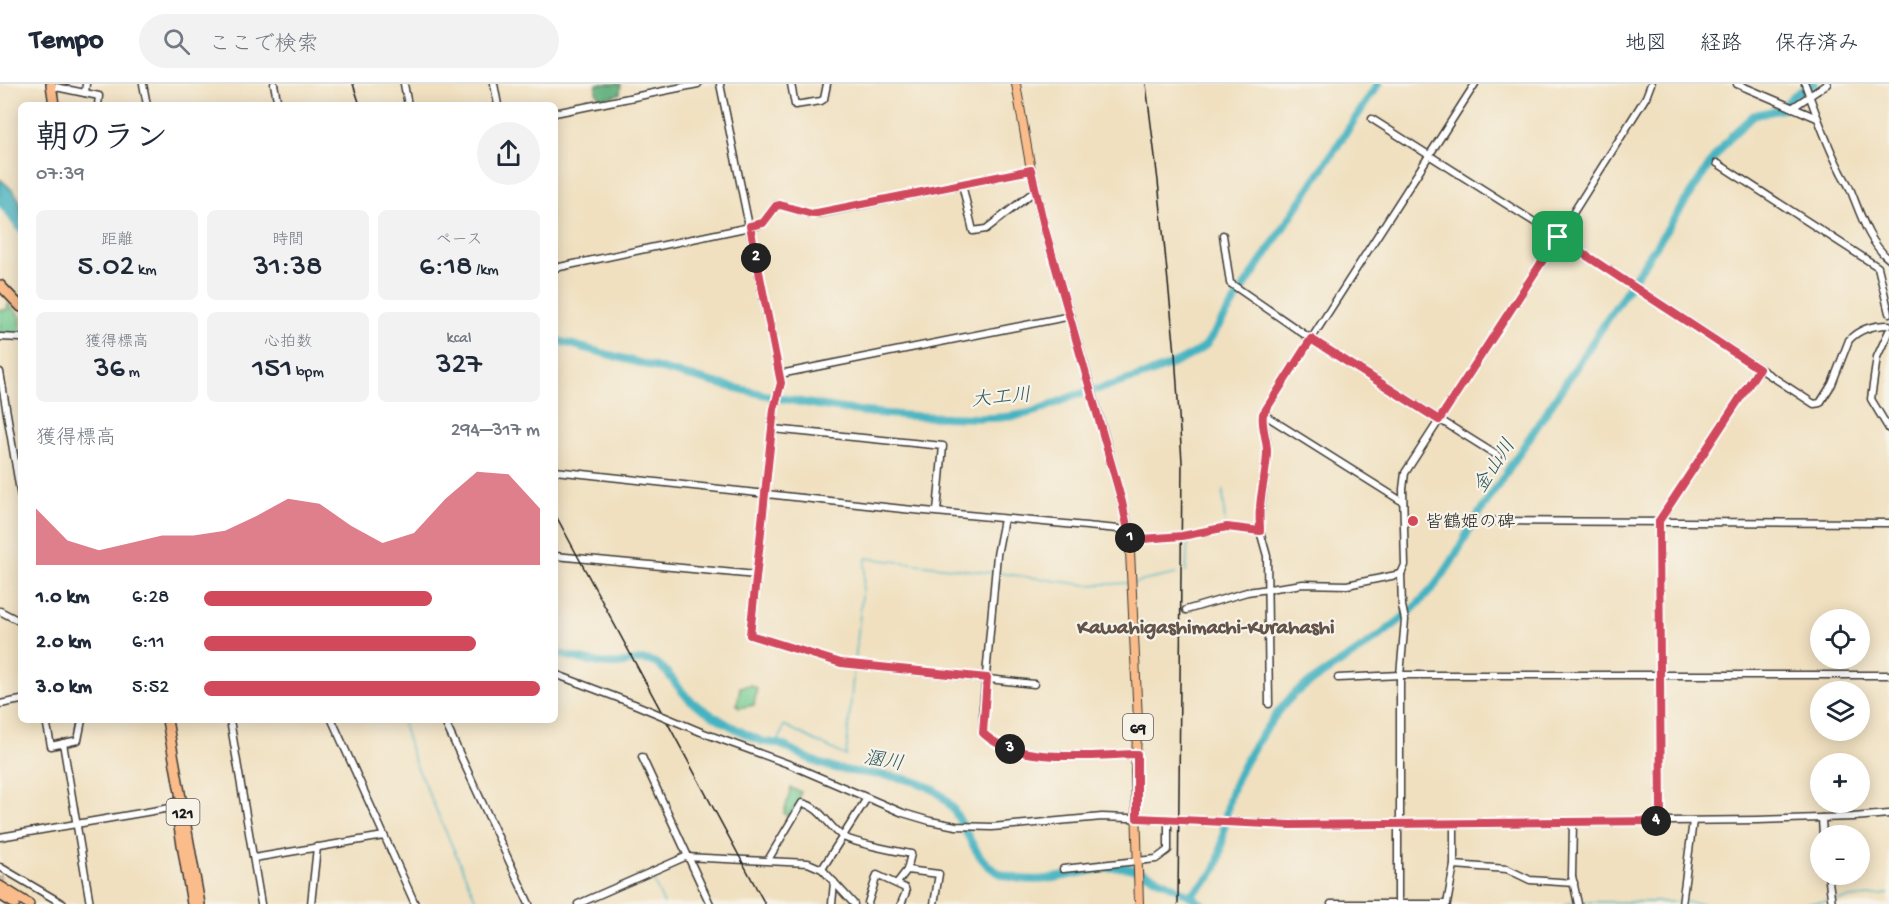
<!DOCTYPE html>
<html lang="ja">
<head>
<meta charset="utf-8">
<style>
  body { margin:0; font-family:"Gochi Hand","Klee One",sans-serif; background:#f2f2f3; color:#1f2937; height:100vh; display:flex; flex-direction:column; font-size:22px; white-space:nowrap }
  * { box-sizing:border-box; margin:0 }
  p { font-size:20px; color:#747a83 }
  .icon { flex:none; width:33px; height:33px; fill:none; stroke:currentColor; stroke-width:2; stroke-linecap:round; stroke-linejoin:round }
  .map { position:relative; flex:1; overflow:hidden }
  .drawer { position:absolute; left:18px; top:18px; width:540px; height:621px; display:flex; flex-direction:column; background:#fff; border-radius:9px; box-shadow:0 3px 15px #0003 }
  .drawer>* { flex:none }
  .fabs { position:absolute; left:1810px; top:525px; display:grid; gap:12px }
  .fabs a { display:grid; place-items:center; width:60px; height:60px; border-radius:50%; background:#fff; box-shadow:0 3px 15px #0003; font-size:30px }
  .pin { position:absolute; display:grid; place-items:center; width:51px; height:51px; color:#fff; margin:-26px; border-radius:12px; box-shadow:0 3px 9px #0006 }
  .km { position:absolute; width:30px; height:30px; margin:-15px; border-radius:50%; background:#222; color:#fff; font-size:16px; line-height:30px; text-align:center }
  .round { display:grid; place-items:center; flex:none; width:63px; height:63px; border-radius:32px; background:#f2f2f3 }
  .headline { display:flex; align-items:center; justify-content:space-between; height:102px; padding:0 18px }
  h1 { font-size:33px; font-weight:600; line-height:45px }
  .stats { display:grid; grid-template-columns:repeat(3,1fr); gap:9px; height:102px; padding:6px 18px }
  .stats div { display:grid; align-content:center; border-radius:9px; background:#f2f2f3; text-align:center }
  .stats b { font-size:30px; font-weight:600 }
  .stats small { font-size:16px; font-weight:400 }
  .stats p { font-size:16px }
  .chart { height:168px; padding:12px 18px }
  .chart p { display:flex; justify-content:space-between }
  .chart svg { width:100%; height:108px; margin-top:6px; fill:#d1495b; opacity:.7 }
  ul { padding:0 18px; list-style:none; font-size:20px }
  li { display:grid; grid-template-columns:96px 72px 1fr; align-items:center; height:45px }
  li i { height:15px; border-radius:8px; background:#d1495b }
  header { display:flex; align-items:center; gap:36px; box-sizing:border-box; height:84px; padding:0 30px; background:#fff; border-bottom:2px solid #e0e1e3 }
  header strong { font-size:28px }
  nav { display:flex; gap:33px; margin-inline-start:auto; font-size:21px }
  .search { width:420px; height:54px; background:#f2f2f3; display:flex; align-items:center; gap:15px; box-sizing:border-box; padding:0 21px; border-radius:33px; color:#747a83; font-size:22px }
  .map>svg:first-child { display:block }
  .green { fill:#73cb91; stroke:#487456; stroke-width:1.5 }
  .forest { fill:#5eaf7b; stroke:#3d664c; stroke-width:1.5 }
  .water { fill:#45b3c1; stroke:#30686e; stroke-width:1.5 }
  .lines { fill:none; stroke-linecap:round; stroke-linejoin:round }
  .stream { stroke:#45b3c1; stroke-width:1.5 }
  .river { stroke:#45b3c1; stroke-width:8 }
  .minor-tunnel { stroke:#c6b99f; stroke-width:6; stroke-dasharray:6 3; stroke-linecap:butt }
  .minor-casing { stroke:#3c3935; stroke-width:9 }
  .major-casing { stroke:#3c3935; stroke-width:10 }
  .highway-casing { stroke:#3c3935; stroke-width:12 }
  .minor { stroke:#fff; stroke-width:6 }
  .major { stroke:#f9bc8a; stroke-width:8 }
  .highway { stroke:#f9bc8a; stroke-width:9 }
  .rail { stroke:#1c1c1c; stroke-width:1.5 }
  .minor-bridge-casing { stroke:#3c3935; stroke-width:9; stroke-linecap:butt }
  .minor-bridge { stroke:#fff; stroke-width:6 }
  .route-casing { stroke:#fff; stroke-width:12 }
  .route { stroke:#d1495b; stroke-width:8 }
  .poi-dot { fill:#d1495b; stroke:#f7f3e8; stroke-width:2 }
  .labels { text-anchor:middle; stroke-width:4.5; stroke-linejoin:round; paint-order:stroke }
  .shield { fill:#f7f3e8; stroke:#5e5c59; stroke-width:1.5 }
  .shield-label { font-size:16px; font-weight:bold; fill:#1c1c1c }
  .poi-label { font-size:18px; fill:#1c1c1c; stroke:#f7f3e8; text-anchor:start }
  .water-label { font-size:20px; font-style:italic; fill:#2c585e; stroke:#f7f3e8 }
  .quarter-label { font-size:21px; font-weight:bold; fill:#62534b; stroke:#f7f3e8 }
</style>
</head>
<body>
<header>
<strong>Tempo</strong>
<div class="search"><svg class="icon" aria-label="search" viewBox="0 0 24 24"><circle cx="10" cy="10" r="6"/><path d="M15 15l6 6"/></svg>ここで検索</div>
<nav><a>地図</a><a>経路</a><a>保存済み</a></nav>
</header>
<div class="map">
<svg width="1889" height="820" viewBox="0 0 1889 820">
  <rect width="100%" height="100%" fill="#f7f3e8"/>
  <filter id="ink" filterUnits="userSpaceOnUse"><feTurbulence type="fractalNoise" baseFrequency=".0167" numOctaves="2"/><feDisplacementMap in="SourceGraphic" scale="12" xChannelSelector="R" yChannelSelector="G"/><feConvolveMatrix kernelMatrix="1 2 1 2 8 2 1 2 1" color-interpolation-filters="sRGB"/></filter>
  <filter id="wash" filterUnits="userSpaceOnUse"><feTurbulence type="fractalNoise" baseFrequency=".008" numOctaves="4" result="noise"/><feDisplacementMap in="SourceGraphic" scale="24" xChannelSelector="R" yChannelSelector="G"/><feGaussianBlur stdDeviation="1.35" result="paint"/><feColorMatrix in="noise" values="0 0 0 0 0 0 0 0 0 0 0 0 0 0 0 0 0 1.4 0 .05"/><feComposite in="paint" operator="in"/></filter>
  <g filter="url(#wash)">
    <rect width="100%" height="100%" fill="#f0e0c0"/>
    <g class="green">
      <polygon points="8,220 21,233 21,251 0,250 0,226 7,226"/>
      <polygon points="750,601 757,604 754,621 739,624 737,621 740,603"/>
      <polygon points="791,704 801,708 799,714 800,716 788,733 784,729"/>
    </g>
    <polygon class="forest" points="597,0 621,0 620,10 600,15 596,7"/>
    <path class="water" d="M0,95c21,17 21,19 21,45l-21,-27z"/>
    <g class="lines">
      <g class="stream">
        <polyline points="1223,406 1225,441"/>
        <polyline points="1186,488 1188,455 1225,446"/>
        <polyline points="999,489 1086,501 1129,499"/>
        <polyline points="1133,499 1176,490"/>
        <polyline points="855,577 866,474 994,489"/>
        <polyline points="402,636 413,674 478,820"/>
        <polyline points="778,660 784,641 846,672 854,582"/>
        <polyline points="651,791 664,820"/>
        <polyline points="1833,816 1889,810"/>
        <polyline points="1581,818 1678,818"/>
        <polyline points="1683,818 1703,820"/>
        <polyline points="1565,820 1577,818"/>
        <polyline points="1802,820 1829,817"/>
      </g>
      <g class="river">
        <polyline points="0,117 21,145"/>
        <path d="M555,256c127,34 256,76 389,77 27,1 55,3 81,-3 20,-4 36,-15 55,-20 36,-10 98,-26 126,-49l172,-261"/>
        <path d="M555,569c18,4 40,11 58,11 13,1 26,-8 40,-2 17,7 25,30 41,41 20,14 44,28 67,38 5,2 12,1 18,3 15,6 29,16 45,21 34,12 79,6 110,25 32,19 34,73 70,85 42,14 76,-7 116,-8 20,0 65,25 82,37"/>
        <path d="M1190,811c9,-7 23,-18 27,-30 7,-20 7,-50 14,-72 10,-30 42,-78 64,-100 46,-33 100,-61 137,-104 16,-19 28,-40 39,-63l243,-368 18,-23 22,-20 29,-6c6,-13 19,-19 31,-25"/>
      </g>
    </g>
  </g>
  <g filter="url(#ink)">
    <g class="lines">
      <polyline class="minor-tunnel" points="2,792 4,806"/>
      <defs>
        <g id="minor">
          <polyline points="143,0 147,21"/>
          <polyline points="274,0 278,21"/>
          <polyline points="404,0 408,21"/>
          <polyline points="494,0 498,21"/>
          <polyline points="720,0 781,299 774,325 750,551 841,579 1034,600"/>
          <polyline points="791,0 795,21 821,17 824,15 827,0"/>
          <polyline points="1737,0 1817,34"/>
          <path d="M1805,0c11,29 21,59 35,86 3,7 8,13 11,21 9,22 18,52 38,68"/>
          <polyline points="51,2 99,12 98,21"/>
          <polyline points="85,9 86,0"/>
          <polyline points="1792,24 1827,0"/>
          <polyline points="555,29 698,0"/>
          <path d="M1372,35l186,118 256,167 6,-1 12,-19 17,-44c11,-12 25,-15 40,-15"/>
          <polyline points="1717,79 1878,183 1889,229"/>
          <polyline points="962,100 973,147 986,145 1036,106"/>
          <polyline points="1223,151 1230,199 1311,255 1498,372"/>
          <polyline points="555,184 759,141 763,139 776,121 780,121 810,130 818,130 1031,86"/>
          <polyline points="1889,247 1877,273 1871,315 1889,345"/>
          <polyline points="0,253 21,254"/>
          <polyline points="0,288 21,413"/>
          <polyline points="780,290 1071,232"/>
          <polyline points="1263,330 1403,418"/>
          <polyline points="773,345 943,362 937,427"/>
          <polyline points="555,387 903,425 1129,446"/>
          <path d="M1004,435l-7,36 -14,153v25c32,32 111,22 153,21"/>
          <polyline points="1485,437 1889,439"/>
          <path d="M1260,447c-1,-29 7,-55 7,-84 1,-12 -6,-22 -4,-33l212,-330"/>
          <polyline points="1130,456 1182,452 1227,443 1260,447 1267,472 1269,620"/>
          <polyline points="555,472 756,491"/>
          <polyline points="1186,526 1247,508 1303,500 1347,501 1401,490"/>
          <polyline points="0,527 21,538"/>
          <polyline points="555,590 634,620"/>
          <polyline points="1338,594 1400,591 1889,591"/>
          <polyline points="0,620 21,616"/>
          <polyline points="46,636 51,662 78,656 82,636"/>
          <polyline points="230,636 261,820"/>
          <polyline points="332,636 415,820"/>
          <polyline points="444,636 529,820"/>
          <polyline points="701,648 791,681 903,729 930,737 956,742 992,743 1102,733 1310,741 1758,736 1853,733 1889,730"/>
          <polyline points="63,659 90,820"/>
          <polyline points="642,673 710,820"/>
          <polyline points="1822,734 1823,752"/>
          <polyline points="1661,737 1659,437 1759,285"/>
          <polyline points="1573,738 1572,792 1578,820"/>
          <polyline points="1398,741 1398,819"/>
          <polyline points="1400,741 1400,591 1405,536 1402,522 1401,490 1405,481 1403,405 1405,389 1558,153 1646,13 1651,0"/>
          <polyline points="0,753 176,723"/>
          <polyline points="254,774 384,752"/>
          <path d="M768,776l34,-57c19,4 26,23 40,33 10,7 54,15 69,18l-4,16 -10,13"/>
          <polyline points="1454,781 1507,785 1530,796 1574,799"/>
          <polyline points="0,783 63,820"/>
          <polyline points="822,785 867,714"/>
          <polyline points="1063,785 1156,775 1168,766 1168,736"/>
          <polyline points="907,786 939,790 934,820"/>
          <polyline points="1828,790 1832,820"/>
          <polyline points="868,819 877,791 905,804 906,808 901,820"/>
          <polyline points="311,820 317,763"/>
          <polyline points="578,820 685,773 808,779 822,785 854,820"/>
          <polyline points="832,820 834,798"/>
          <polyline points="1331,820 1447,820 1454,781 1454,739"/>
          <polyline points="1682,820 1693,737"/>
        </g>
        <polyline id="major" points="1016,0 1031,86 1044,142 1103,348 1129,446 1138,636 1135,688 1139,820"/>
        <g id="highway">
          <polyline points="51,0 54,21"/>
          <polyline points="0,201 21,223"/>
          <polyline points="167,636 200,820"/>
          <polyline points="175,719 192,820"/>
          <polyline points="0,802 29,820"/>
          <polyline points="0,811 15,820"/>
        </g>
      </defs>
      <use href="#minor" class="minor-casing"/>
      <use href="#major" class="major-casing"/>
      <use href="#highway" class="highway-casing"/>
      <use href="#minor" class="minor"/>
      <use href="#major" class="major"/>
      <use href="#highway" class="highway"/>
      <g class="rail">
        <polyline points="353,0 360,21"/>
        <polyline points="1146,0 1158,97 1175,269 1182,378 1178,820"/>
        <polyline points="555,430 765,820"/>
      </g>
      <defs>
        <polyline id="minor-bridge" points="634,620 701,648"/>
      </defs>
      <use href="#minor-bridge" class="minor-bridge-casing"/>
      <use href="#minor-bridge" class="minor-bridge"/>
    </g>
  </g>
  <g class="lines" filter="url(#ink)">
    <defs>
      <path id="route" d="M1031,86l13,56 78,276 8,38 52,-4 45,-9 33,4c0,-7 -1,-16 0,-23 1,-19 7,-37 7,-57 0,-12 -6,-25 -4,-37l48,-75 128,81 119,-183 201,132 -100,152 2,300 -370,4 -154,-7v-64c-43,1 -122,11 -154,-21l4,-55 -146,-15 -91,-28 24,-226 7,-26 -31,-157 13,-3 13,-17 4,-1 32,9z"/>
    </defs>
    <use href="#route" class="route-casing"/>
    <use href="#route" class="route"/>
  </g>
  <circle class="poi-dot" cx="1413" cy="437" r="6"/>
  <g class="labels">
    <g class="shield">
      <rect x="1123" y="630" width="30" height="26" rx="4.5"/>
      <rect x="166.5" y="715" width="33" height="26" rx="4.5"/>
    </g>
    <g class="shield-label">
      <text x="1138" y="649">69</text>
      <text x="183" y="734">121</text>
    </g>
    <g class="poi-label">
      <text x="1425" y="443">皆鶴姫の碑</text>
    </g>
    <g class="water-label">
      <text transform="translate(1001 312) rotate(-5)" y="7">大工川</text>
      <text transform="translate(1493 381) rotate(-57)" y="7">金山川</text>
      <text transform="translate(884 675) rotate(10)" y="7">溷川</text>
    </g>
    <g class="quarter-label">
      <text x="1206" y="549">Kawahigashimachi-Kurahashi</text>
    </g>
  </g>
</svg>
<div class="fabs">
<a><svg class="icon" aria-label="locate" viewBox="0 0 24 24"><circle cx="12" cy="12" r="6"/><path d="M12 2v4M12 18v4M2 12h4M18 12h4"/></svg></a>
<a><svg class="icon" aria-label="layers" viewBox="0 0 24 24"><path d="M12 4l9 5-9 5-9-5zM3 14l9 5 9-5"/></svg></a>
<a>+</a>
<a>−</a>
</div>
<div class="pin" style="left:1558px;top:153px;background:#1e9e55"><svg class="icon" aria-label="arrive" viewBox="0 0 24 24"><path d="M6 21V4h12l-3 4 3 4H6"/></svg></div>
<b class="km" style="left:1130px;top:454px">1</b>
<b class="km" style="left:756px;top:174px">2</b>
<b class="km" style="left:1010px;top:665px">3</b>
<b class="km" style="left:1656px;top:737px">4</b>
<section class="drawer">
<div class="headline"><div><h1>朝のラン</h1><p>07:39</p></div><a class="round"><svg class="icon" aria-label="share" viewBox="0 0 24 24"><path d="M12 15V3M7 8l5-5 5 5M5 13v7h14v-7"/></svg></a></div>
<div class="stats">
<div><p>距離</p><b>5.02<small> km</small></b></div>
<div><p>時間</p><b>31:38</b></div>
<div><p>ペース</p><b>6:18<small> /km</small></b></div>
</div>
<div class="stats">
<div><p>獲得標高</p><b>36<small> m</small></b></div>
<div><p>心拍数</p><b>151<small> bpm</small></b></div>
<div><p>kcal</p><b>327</b></div>
</div>
<div class="chart"><p><span>獲得標高</span>294–317 m</p>
<svg viewBox="0 0 160 44" preserveAspectRatio="none"><path d="M0 44V21L10 34L20 38L30 35L40 32L50 32L60 30L70 24L80 17L90 19L100 28L110 35L120 31L130 17L140 6L150 7L160 21V44z"/></svg>
</div>
<ul>
<li><b>1.0 km</b>6:28<i style="width:68%"></i></li>
<li><b>2.0 km</b>6:11<i style="width:81%"></i></li>
<li><b>3.0 km</b>5:52<i style="width:100%"></i></li>
</ul>
</section>
</div>
</body>
</html>
